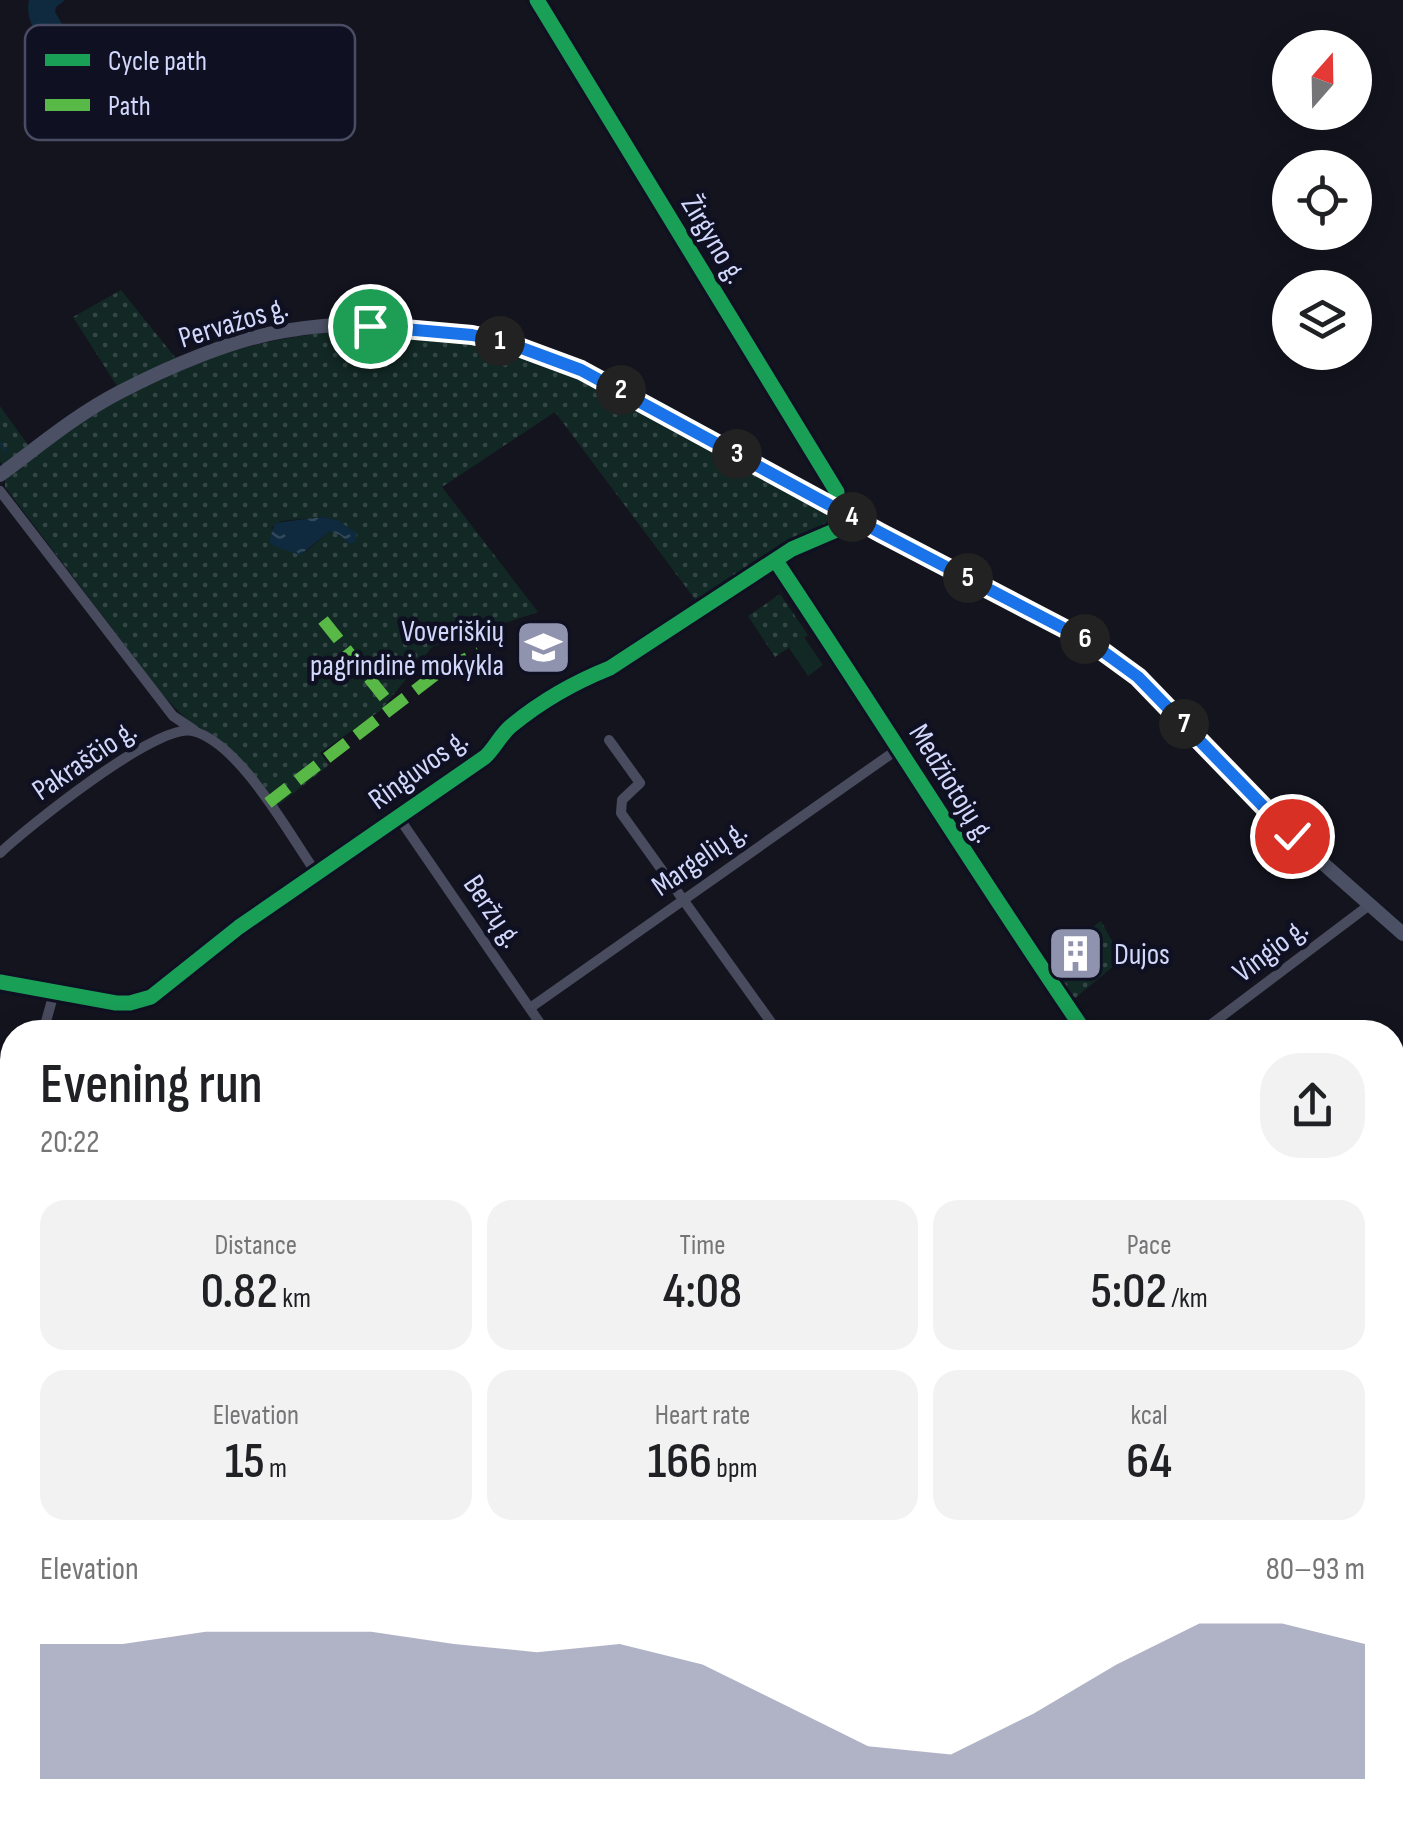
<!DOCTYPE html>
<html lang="en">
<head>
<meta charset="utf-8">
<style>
  body { margin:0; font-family:"Sofia Sans Condensed",sans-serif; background:#f2f2f2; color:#202124; height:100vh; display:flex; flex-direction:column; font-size:38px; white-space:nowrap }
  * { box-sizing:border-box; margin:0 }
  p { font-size:32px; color:#757577 }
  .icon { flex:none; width:55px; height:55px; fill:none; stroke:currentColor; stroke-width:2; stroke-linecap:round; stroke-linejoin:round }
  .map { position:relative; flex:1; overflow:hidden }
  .sheet { position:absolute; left:0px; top:1020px; width:1405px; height:812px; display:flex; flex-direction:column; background:#fff; border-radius:40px 40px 0 0; box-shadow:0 5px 25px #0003 }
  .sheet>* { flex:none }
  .needle { width:65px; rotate:20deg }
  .buttons { position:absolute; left:1272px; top:30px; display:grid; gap:20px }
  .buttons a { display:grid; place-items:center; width:100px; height:100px; border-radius:50%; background:#fff; box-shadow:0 5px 25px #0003; font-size:50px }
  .pin { position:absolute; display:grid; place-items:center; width:85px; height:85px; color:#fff; margin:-42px; border:5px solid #fff; border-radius:50%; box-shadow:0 2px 10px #0007 }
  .km { position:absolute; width:50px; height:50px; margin:-25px; border-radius:50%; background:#222; color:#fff; font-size:28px; line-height:50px; text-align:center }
  .round { display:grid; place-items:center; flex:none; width:105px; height:105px; border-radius:40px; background:#f2f2f2 }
  .summary { display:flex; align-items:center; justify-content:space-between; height:170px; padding:0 40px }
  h1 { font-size:55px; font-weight:600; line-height:75px }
  .stats { display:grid; grid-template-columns:repeat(3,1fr); gap:15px; height:170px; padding:10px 40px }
  .stats div { display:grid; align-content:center; border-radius:25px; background:#f2f2f2; text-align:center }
  .stats b { font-size:50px; font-weight:600 }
  .stats small { font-size:28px; font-weight:400 }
  .stats p { font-size:28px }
  .chart { height:280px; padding:20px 40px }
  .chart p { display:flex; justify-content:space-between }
  .chart svg { width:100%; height:180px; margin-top:10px; fill:#8f93ae; opacity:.7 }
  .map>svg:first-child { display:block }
  .green { fill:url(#green-dots); fill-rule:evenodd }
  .forest { fill:url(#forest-firs) }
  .pitch { fill:#122824 }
  .water { fill:url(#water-ripples) }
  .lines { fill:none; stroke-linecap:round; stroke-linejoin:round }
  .stream { stroke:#0f2a3e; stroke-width:2.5 }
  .street { stroke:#494c5e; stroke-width:10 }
  .secondary { stroke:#4b5064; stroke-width:14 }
  .quiet { stroke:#58b947; stroke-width:12; stroke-dasharray:25 12; stroke-linecap:butt }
  .cycleway-casing { stroke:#0f1022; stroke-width:21 }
  .cycleway { stroke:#1a9f57; stroke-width:15 }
  .route-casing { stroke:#fff; stroke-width:20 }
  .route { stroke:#1a73e8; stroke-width:12 }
  .labels { text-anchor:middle; stroke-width:9; stroke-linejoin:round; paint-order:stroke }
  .street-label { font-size:30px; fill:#d2d7fc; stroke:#0f1022 }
  .poi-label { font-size:30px; fill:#d2d7fc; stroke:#0f1022; text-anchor:end }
  .key { fill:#0f1022; stroke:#4a4c63; stroke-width:2.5 }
  .key-label { font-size:28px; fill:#d2d7fc }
</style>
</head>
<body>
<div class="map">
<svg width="1403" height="1832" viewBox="0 0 1403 1832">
  <defs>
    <pattern id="green-dots" width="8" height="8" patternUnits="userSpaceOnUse" patternTransform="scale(2.5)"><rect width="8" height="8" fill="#122824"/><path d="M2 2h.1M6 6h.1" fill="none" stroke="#344645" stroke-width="1.8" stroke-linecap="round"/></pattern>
    <pattern id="forest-firs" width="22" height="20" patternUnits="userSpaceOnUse" patternTransform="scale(2.5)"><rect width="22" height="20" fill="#122824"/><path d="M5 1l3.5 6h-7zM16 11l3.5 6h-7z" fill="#344645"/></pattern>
    <pattern id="water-ripples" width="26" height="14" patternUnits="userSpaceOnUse" patternTransform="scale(2.5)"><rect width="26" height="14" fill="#0f2a3e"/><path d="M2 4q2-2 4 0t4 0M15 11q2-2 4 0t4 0" fill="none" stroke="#31485b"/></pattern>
  </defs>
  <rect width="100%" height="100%" fill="#13141e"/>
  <g class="green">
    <polygon points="121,290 178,361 117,386 73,317"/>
    <path d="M363,330l121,11 86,29 268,146 1,4 -2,4 -137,82 -145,-194 -113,75 96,125 -106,35 -51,63 -61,43 9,12 -53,42 -36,-47 -55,-42 -23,-24 -157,-207v-8c26,-21 52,-45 80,-62 87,-53 177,-83 278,-87zM321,517l17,3 12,24 -10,-9 -10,-4 -26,22 -33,-25 10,-7z"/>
    <polygon points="0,406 28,445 3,465 0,461"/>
    <polygon points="780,594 808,635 775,657 748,616"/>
    <polygon points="1101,921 1122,959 1073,1000 1045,962"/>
    <polygon points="125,1820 242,1820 239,1832 123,1832"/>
    <polygon points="849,1820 930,1820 938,1832 862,1832"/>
  </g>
  <polygon class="forest" points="1393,1746 1403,1748 1403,1832 938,1832 930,1820 1392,1820"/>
  <polygon class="pitch" points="804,637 823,665 808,676 789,648"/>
  <g class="water">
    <path d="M29,0h36l-9,7 -1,5 11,19 -4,7 -12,6c-15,-6 -25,-28 -21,-44z"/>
    <polygon points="321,517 338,520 357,534 355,542 350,544 340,535 330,531 300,555 274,546 269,541 275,523"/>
  </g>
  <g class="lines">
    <g class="stream">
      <polyline points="0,443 6,452"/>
      <polyline points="1392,1731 1403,1734"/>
      <polyline points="257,1832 261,1820"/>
    </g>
    <g class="street">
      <polyline points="537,0 837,492 835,508"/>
      <polyline points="0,491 173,716 194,730"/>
      <path d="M776,561c104,156 203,316 309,471"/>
      <polyline points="609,740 640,783 622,800 621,813 778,1032"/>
      <polyline points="399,818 546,1032"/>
      <path d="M0,853c29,-27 157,-130 192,-122 48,11 98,105 125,143"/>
      <path d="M0,982l116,21h14l21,-6 88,-70 246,-170c10,-9 15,-22 26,-31 29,-24 64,-44 99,-58l182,-119 49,-21 13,-10"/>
      <polyline points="530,1008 898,749"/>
      <polyline points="43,1032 54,993"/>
      <polyline points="1201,1032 1368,906"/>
      <polyline points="0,1398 12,1411"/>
      <polyline points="0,1425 12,1415"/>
      <polyline points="1392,1715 1403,1718"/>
    </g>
    <path class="secondary" d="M0,475c39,-29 77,-61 120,-83 48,-25 111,-52 164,-61 114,-20 233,6 334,57l495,269 25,20 154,159 111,98"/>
    <g class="quiet">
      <polyline points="323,620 392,707"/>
      <polyline points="268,803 443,669 479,653"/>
      <polyline points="1392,1524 1403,1512"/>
      <polyline points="658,1832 675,1820"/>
    </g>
    <defs>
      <g id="cycleway">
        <polyline points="537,0 837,492 835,508"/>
        <path d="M776,561c104,156 203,316 309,471"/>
        <path d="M0,982l116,21h14l21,-6 88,-70 246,-170c10,-9 15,-22 26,-31 29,-24 64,-44 99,-58l182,-119 49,-21 13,-10"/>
      </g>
    </defs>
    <use href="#cycleway" class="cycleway-casing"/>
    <use href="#cycleway" class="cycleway"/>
  </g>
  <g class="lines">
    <defs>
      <polyline id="route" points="370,326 472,335 508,343 581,370 881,533 1090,642 1138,677 1292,836"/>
    </defs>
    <use href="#route" class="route-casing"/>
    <use href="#route" class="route"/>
  </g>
  <defs>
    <symbol id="school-square" viewBox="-11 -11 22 22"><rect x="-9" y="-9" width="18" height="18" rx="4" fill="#8f93ae" stroke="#0f1022"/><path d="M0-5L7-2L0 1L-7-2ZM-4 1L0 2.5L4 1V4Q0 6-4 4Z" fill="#fff"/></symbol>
    <symbol id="building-square" viewBox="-11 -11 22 22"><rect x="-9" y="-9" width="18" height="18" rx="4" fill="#8f93ae" stroke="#0f1022"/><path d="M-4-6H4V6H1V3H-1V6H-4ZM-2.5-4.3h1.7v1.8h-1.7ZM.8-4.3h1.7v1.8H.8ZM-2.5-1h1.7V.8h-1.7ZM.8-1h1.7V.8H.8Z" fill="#fff"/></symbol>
  </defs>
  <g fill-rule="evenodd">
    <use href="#school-square" x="512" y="616" width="63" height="63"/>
    <use href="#building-square" x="1044" y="922" width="63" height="63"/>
  </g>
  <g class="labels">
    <g class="street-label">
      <text transform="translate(714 239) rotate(59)" y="10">Žirgyno g.</text>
      <text transform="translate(233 322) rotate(-17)" y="10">Pervažos g.</text>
      <text transform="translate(84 760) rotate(-34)" y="10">Pakraščio g.</text>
      <text transform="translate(418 769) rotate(-36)" y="10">Ringuvos g.</text>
      <text transform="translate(952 783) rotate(58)" y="10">Medžiotojų g.</text>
      <text transform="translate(699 858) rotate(-35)" y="10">Margelių g.</text>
      <text transform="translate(493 911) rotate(56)" y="10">Beržų g.</text>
      <text transform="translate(1270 950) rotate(-37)" y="10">Vingio g.</text>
    </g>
    <g class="poi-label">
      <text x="504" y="641">Voveriškių<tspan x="504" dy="34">pagrindinė mokykla</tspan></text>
      <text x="1114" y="964" text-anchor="start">Dujos</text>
    </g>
  </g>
  <rect x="25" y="25" width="330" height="115" rx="15" class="key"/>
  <rect x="45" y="54" width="45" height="12" fill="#1a9f57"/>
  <rect x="45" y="99" width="45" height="12" fill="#58b947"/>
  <g class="key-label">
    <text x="108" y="70">Cycle path</text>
    <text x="108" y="115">Path</text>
  </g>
</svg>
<div class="buttons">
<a><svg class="needle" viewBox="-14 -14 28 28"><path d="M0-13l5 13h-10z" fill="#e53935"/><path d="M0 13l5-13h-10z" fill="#757577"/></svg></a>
<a><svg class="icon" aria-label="locate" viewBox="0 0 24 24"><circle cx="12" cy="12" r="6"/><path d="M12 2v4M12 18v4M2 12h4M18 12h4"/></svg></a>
<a><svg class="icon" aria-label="layers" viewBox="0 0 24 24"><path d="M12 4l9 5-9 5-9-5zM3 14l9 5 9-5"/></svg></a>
</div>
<div class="pin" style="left:370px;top:326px;background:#1e9e55"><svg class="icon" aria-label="arrive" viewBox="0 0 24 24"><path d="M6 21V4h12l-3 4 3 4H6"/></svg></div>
<div class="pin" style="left:1292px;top:836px;background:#d93025"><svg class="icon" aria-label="check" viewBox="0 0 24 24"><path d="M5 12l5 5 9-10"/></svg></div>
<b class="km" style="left:500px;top:341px">1</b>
<b class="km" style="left:621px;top:390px">2</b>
<b class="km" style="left:737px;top:454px">3</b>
<b class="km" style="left:852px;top:517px">4</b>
<b class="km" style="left:968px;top:578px">5</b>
<b class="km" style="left:1085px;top:639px">6</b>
<b class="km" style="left:1184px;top:724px">7</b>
<section class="sheet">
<div class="summary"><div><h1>Evening run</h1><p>20:22</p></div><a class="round"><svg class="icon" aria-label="share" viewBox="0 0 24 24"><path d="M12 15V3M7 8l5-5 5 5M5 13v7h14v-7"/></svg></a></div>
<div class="stats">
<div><p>Distance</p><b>0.82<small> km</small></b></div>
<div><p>Time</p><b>4:08</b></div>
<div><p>Pace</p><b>5:02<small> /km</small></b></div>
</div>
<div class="stats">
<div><p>Elevation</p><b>15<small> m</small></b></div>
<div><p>Heart rate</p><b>166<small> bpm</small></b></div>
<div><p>kcal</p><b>64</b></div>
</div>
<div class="chart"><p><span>Elevation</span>80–93 m</p>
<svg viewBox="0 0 160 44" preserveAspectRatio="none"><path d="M0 44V11L10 11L20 8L30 8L40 8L50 11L60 13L70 11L80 16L90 26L100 36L110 38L120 28L130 16L140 6L150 6L160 11V44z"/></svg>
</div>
</section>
</div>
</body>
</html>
